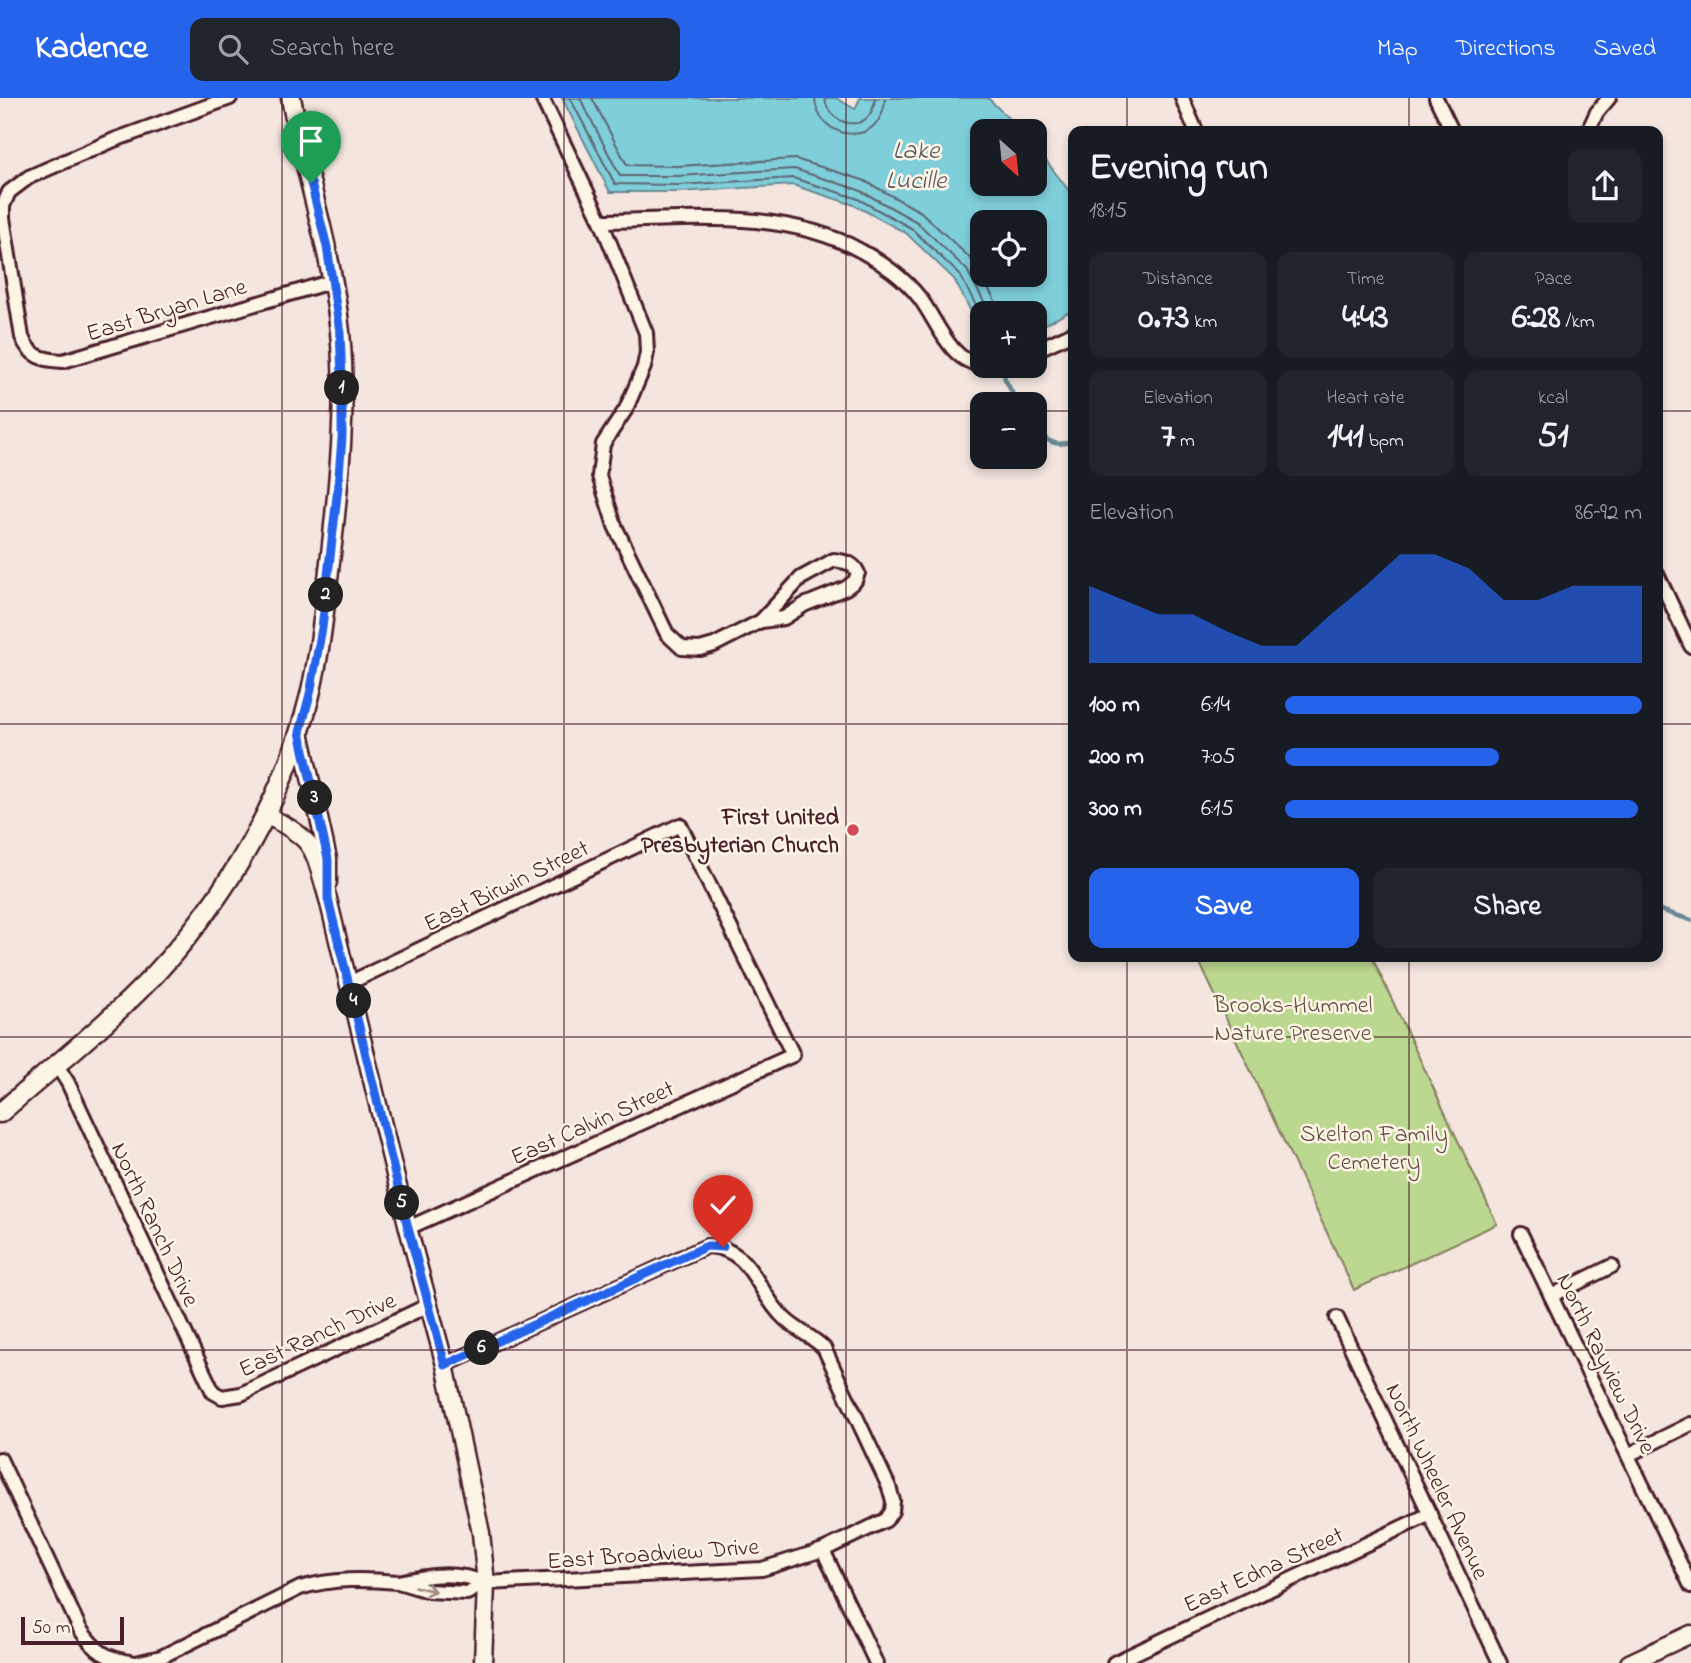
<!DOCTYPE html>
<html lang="en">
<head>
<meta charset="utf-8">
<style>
  body { margin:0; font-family:"Indie Flower",sans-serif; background:#20242c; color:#f1f3f6; height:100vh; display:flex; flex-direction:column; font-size:26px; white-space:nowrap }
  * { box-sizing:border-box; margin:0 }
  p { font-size:23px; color:#9ea1a6 }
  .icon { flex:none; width:38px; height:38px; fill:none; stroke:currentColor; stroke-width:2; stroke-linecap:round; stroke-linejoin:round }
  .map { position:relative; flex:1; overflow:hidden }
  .details { position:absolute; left:1068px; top:28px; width:595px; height:836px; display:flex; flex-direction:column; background:#171b24; border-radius:14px; box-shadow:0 4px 10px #0003 }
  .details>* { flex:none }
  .needle { width:46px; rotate:153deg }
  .buttons { position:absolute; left:970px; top:21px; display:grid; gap:14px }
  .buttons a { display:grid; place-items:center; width:77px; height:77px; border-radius:14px; background:#171b24; box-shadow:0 4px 10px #0003; font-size:35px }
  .scale { position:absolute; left:21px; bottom:18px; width:103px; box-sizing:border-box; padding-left:7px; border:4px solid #4a1f2b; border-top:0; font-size:19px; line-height:24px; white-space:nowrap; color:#4a1f2b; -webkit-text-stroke:5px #fcf5e5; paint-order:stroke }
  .pin { position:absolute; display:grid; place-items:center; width:60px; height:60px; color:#fff; margin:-72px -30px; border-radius:50% 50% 50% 0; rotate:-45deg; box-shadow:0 0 7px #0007 }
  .pin .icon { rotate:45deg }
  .km { position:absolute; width:35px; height:35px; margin:-18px; border-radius:50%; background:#222; color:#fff; font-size:19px; line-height:35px; text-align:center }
  .round { display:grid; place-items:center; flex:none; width:74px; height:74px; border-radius:14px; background:#20242c }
  .overview { display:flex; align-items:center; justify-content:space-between; height:119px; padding:0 21px }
  h1 { font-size:38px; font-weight:700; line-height:52px }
  .metrics { display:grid; grid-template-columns:repeat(3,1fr); gap:10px; height:119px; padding:7px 21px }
  .metrics div { display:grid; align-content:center; border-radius:14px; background:#20242c; text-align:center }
  .metrics b { font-size:35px; font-weight:700 }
  .metrics small { font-size:19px; font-weight:400 }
  .metrics p { font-size:19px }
  .chart { height:196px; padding:14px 21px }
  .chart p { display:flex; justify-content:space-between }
  .chart svg { width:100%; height:126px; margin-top:7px; fill:#2563eb; opacity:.7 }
  .cta { display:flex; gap:14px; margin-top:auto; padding:14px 21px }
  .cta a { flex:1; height:80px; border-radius:14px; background:#2563eb; color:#fff; font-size:28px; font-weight:700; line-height:80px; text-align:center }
  .cta a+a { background:#20242c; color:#f1f3f6 }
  ul { padding:0 21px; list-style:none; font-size:23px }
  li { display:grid; grid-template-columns:112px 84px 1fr; align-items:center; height:52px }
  li i { height:18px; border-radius:9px; background:#2563eb }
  header { display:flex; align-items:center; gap:42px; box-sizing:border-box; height:98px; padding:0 35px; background:#2563eb; color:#fff }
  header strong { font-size:33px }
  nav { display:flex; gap:38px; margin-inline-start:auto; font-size:24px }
  .search { width:490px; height:63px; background:#20242c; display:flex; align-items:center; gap:18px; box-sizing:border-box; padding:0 24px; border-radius:14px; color:#9ea1a6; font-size:26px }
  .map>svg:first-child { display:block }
  .green { fill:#bcd78f; stroke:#837b5d; stroke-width:2 }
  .water { fill:#7fcfdb; stroke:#6a8995; stroke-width:2; fill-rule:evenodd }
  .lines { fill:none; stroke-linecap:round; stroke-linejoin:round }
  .shore { stroke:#5f6571; stroke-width:2 }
  .stream { stroke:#6a8995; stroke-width:4.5 }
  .minor-casing { stroke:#4a1f2b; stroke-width:18 }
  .tertiary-casing { stroke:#4a1f2b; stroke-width:21 }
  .secondary-casing { stroke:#4a1f2b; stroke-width:23 }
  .minor { stroke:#fcf5e5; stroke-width:12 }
  .tertiary { stroke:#fcf5e5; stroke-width:16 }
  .secondary { stroke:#fcf5e5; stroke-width:18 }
  .oneway { stroke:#a38a88 }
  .route-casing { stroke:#fff; stroke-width:14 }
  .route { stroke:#2563eb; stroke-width:9 }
  .grid { fill:none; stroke:#4a1f2b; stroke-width:2; stroke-opacity:0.55 }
  .poi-dot { fill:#d1495b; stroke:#fcf5e5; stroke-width:2.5 }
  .labels { text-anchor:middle; stroke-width:5; stroke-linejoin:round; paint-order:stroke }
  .street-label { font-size:24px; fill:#4a1f2b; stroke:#fcf5e5 }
  .poi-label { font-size:24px; font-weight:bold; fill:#4a1f2b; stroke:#fcf5e5; text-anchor:end }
  .park-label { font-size:24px; fill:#664d44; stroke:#fcf5e5 }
  .water-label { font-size:26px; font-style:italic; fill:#5a5460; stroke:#fcf5e5 }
</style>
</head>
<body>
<header>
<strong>Kadence</strong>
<div class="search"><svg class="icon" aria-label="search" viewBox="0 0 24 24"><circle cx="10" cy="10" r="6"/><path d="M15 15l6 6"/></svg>Search here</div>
<nav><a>Map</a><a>Directions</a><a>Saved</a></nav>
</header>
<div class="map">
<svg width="1691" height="1565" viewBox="0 0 1691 1565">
  <rect width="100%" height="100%" fill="#f4e5df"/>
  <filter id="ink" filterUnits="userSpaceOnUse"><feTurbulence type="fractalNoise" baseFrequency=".0143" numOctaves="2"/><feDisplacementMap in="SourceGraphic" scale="14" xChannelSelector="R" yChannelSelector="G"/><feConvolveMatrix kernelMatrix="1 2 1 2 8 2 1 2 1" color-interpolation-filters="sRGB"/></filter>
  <g filter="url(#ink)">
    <polygon class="green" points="1197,859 1372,859 1497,1126 1354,1192"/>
    <path class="water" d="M562,0h274l19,11 5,-11h128l33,33h-39v53h52v-39l39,51v114l-39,20v-17h-52v19l-28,-53 -48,-46 -52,-28 -61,-20 -114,7h-69zM982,124h52v53h-52z"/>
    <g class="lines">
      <g class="shore">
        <polyline points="570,0 615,86 679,87 793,80 856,100 911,130 960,177 982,219"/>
        <polyline points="580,0 620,78 678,78 794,71 859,92 917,124 967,172 990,215"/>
        <polyline points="592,0 627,67 678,68 795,61 863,82 921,114 972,162 1002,215"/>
        <path d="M815,0c1,42 68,53 70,0"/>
        <path d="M825,0c2,28 47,39 50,0"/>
      </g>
      <g class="stream">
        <polyline points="1002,268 1005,281 1018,306"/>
        <path d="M1034,329c12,14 21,21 39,14"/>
        <polyline points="1657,811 1691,822"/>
      </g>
      <defs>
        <g id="minor">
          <path d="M230,0l-116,42 -85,37 -20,15 -6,14v12l19,119c8,20 21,23 41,24l270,-80"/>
          <path d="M542,0l59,123c85,-1 183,-13 260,30 21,11 44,28 58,46 17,21 31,67 63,67"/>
          <polyline points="1182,0 1196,33"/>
          <polyline points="1436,0 1452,33"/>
          <polyline points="1588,33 1597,14 1609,0"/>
          <polyline points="601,123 646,235 647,254 644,269 626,311 603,346 599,378 615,428 667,536 682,550 700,551 714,547 761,523"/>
          <polyline points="1034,253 1073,235"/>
          <path d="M834,462c11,2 19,2 24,13l-3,8 -9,7 -42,17 -20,13 -23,3 40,-43z"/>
          <polyline points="1657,476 1691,548"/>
          <polyline points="349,885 680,727 793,957 408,1130"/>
          <polyline points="56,966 68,985 213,1294 222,1299 241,1296 429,1207"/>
          <polyline points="1521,1136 1691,1488"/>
          <polyline points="1551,1198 1612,1168"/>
          <polyline points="1337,1220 1500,1565"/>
          <path d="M445,1267l262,-119c46,2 49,46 77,72 12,12 28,18 40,30l65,139 4,14 -1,10 -6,9 -63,30 -61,19 -276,14 -19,10 -39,-2 -30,-9c32,-7 57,-11 88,1"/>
          <polyline points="1628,1357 1691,1326"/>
          <path d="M0,1361l80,170c16,23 26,30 55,34"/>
          <polyline points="823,1452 876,1565"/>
          <path d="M136,1565l25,-6 139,-69c34,-10 64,-9 98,-6"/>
          <polyline points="1114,1565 1430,1416"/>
        </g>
        <g id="tertiary">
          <polyline points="300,634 328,761 328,784"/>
          <path d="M266,717c51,26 46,31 62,84l80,329 37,137 36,168 5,50 -3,80"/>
          <polyline points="1629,1565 1691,1536"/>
        </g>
        <path id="secondary" d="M0,1015c53,-46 109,-90 157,-141 71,-77 128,-175 153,-277 11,-46 15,-94 21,-141 8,-74 16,-147 9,-222 -8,-80 -34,-155 -49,-234"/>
      </defs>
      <use href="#minor" class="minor-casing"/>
      <use href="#tertiary" class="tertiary-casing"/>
      <use href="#secondary" class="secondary-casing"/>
      <use href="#minor" class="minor"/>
      <use href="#tertiary" class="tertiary"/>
      <use href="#secondary" class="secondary"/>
    </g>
    <defs><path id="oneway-shaft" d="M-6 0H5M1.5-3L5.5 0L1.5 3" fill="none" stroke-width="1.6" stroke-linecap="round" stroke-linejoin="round" transform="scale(1.75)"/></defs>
    <use class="oneway" href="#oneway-shaft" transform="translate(425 1491) rotate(13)"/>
  </g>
  <g class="lines" filter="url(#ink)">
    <defs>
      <polyline id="route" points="311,85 327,149 340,234 342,279 342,340 338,389 322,530 310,596 300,634 328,761 328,801 408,1130 445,1267 707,1148 723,1149"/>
    </defs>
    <use href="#route" class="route-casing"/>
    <use href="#route" class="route"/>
  </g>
  <path class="grid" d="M282,0v1565M564,0v1565M846,0v1565M1127,0v33M1409,0v33M0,313h982M1034,313h39M1657,313h34M0,626h1073M1657,626h34M1127,859v706M1409,859v706M0,939h1691M0,1252h1691"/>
  <circle class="poi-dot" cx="853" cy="732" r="7"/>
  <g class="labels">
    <g class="street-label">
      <text transform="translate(166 211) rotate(-17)" y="8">East Bryan Lane</text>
      <text transform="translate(506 787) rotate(-26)" y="8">East Birwin Street</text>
      <text transform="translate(592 1024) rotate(-24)" y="8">East Calvin Street</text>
      <text transform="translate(156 1126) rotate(65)" y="8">North Ranch Drive</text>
      <text transform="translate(317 1236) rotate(-25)" y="8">East Ranch Drive</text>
      <text transform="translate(1607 1265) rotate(64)" y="8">North Rayview Drive</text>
      <text transform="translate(1438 1383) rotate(65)" y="8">North Wheeler Avenue</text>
      <text transform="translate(653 1455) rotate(-4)" y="8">East Broadview Drive</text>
      <text transform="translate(1263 1471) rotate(-25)" y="8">East Edna Street</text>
    </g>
    <g class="poi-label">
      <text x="839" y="726">First United<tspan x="839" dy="28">Presbyterian Church</tspan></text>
    </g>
    <g class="park-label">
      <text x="1293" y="914">Brooks-Hummel<tspan x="1293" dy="28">Nature Preserve</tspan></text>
      <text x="1374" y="1043">Skelton Family<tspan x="1374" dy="28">Cemetery</tspan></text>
    </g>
    <g class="water-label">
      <text x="916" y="60">Lake<tspan x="916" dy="30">Lucille</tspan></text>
    </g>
  </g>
</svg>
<div class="buttons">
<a><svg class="needle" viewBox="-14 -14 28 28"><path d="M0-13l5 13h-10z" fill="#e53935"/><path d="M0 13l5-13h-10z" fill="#9ea1a6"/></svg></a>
<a><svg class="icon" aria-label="locate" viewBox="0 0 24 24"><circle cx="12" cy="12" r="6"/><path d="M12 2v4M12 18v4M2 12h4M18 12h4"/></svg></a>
<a>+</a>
<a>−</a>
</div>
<div class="scale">50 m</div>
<div class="pin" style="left:311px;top:85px;background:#1e9e55"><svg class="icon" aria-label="arrive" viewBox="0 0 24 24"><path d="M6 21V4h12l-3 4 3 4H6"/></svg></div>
<div class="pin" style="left:723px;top:1149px;background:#d93025"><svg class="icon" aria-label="check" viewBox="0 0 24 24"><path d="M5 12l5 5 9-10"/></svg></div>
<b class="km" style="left:342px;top:290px">1</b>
<b class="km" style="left:326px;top:497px">2</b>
<b class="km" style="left:315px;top:700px">3</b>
<b class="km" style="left:354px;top:903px">4</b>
<b class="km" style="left:402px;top:1105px">5</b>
<b class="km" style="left:482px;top:1250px">6</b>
<section class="details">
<div class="overview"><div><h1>Evening run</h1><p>18:15</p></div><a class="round"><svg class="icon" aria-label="share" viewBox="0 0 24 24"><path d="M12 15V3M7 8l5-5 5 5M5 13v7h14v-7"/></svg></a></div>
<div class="metrics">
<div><p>Distance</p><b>0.73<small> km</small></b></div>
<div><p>Time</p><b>4:43</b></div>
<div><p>Pace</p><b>6:28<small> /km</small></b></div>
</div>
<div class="metrics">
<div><p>Elevation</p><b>7<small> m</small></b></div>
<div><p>Heart rate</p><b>141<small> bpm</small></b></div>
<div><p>kcal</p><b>51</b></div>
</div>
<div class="chart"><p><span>Elevation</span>86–92 m</p>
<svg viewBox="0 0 160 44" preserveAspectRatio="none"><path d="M0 44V17L10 22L20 27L30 27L40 33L50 38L60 38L70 27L80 17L90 6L100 6L110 11L120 22L130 22L140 17L150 17L160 17V44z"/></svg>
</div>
<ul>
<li><b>100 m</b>6:14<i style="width:100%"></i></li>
<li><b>200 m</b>7:05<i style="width:60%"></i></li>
<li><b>300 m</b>6:15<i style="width:99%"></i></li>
</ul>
<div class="cta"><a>Save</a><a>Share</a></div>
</section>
</div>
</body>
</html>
